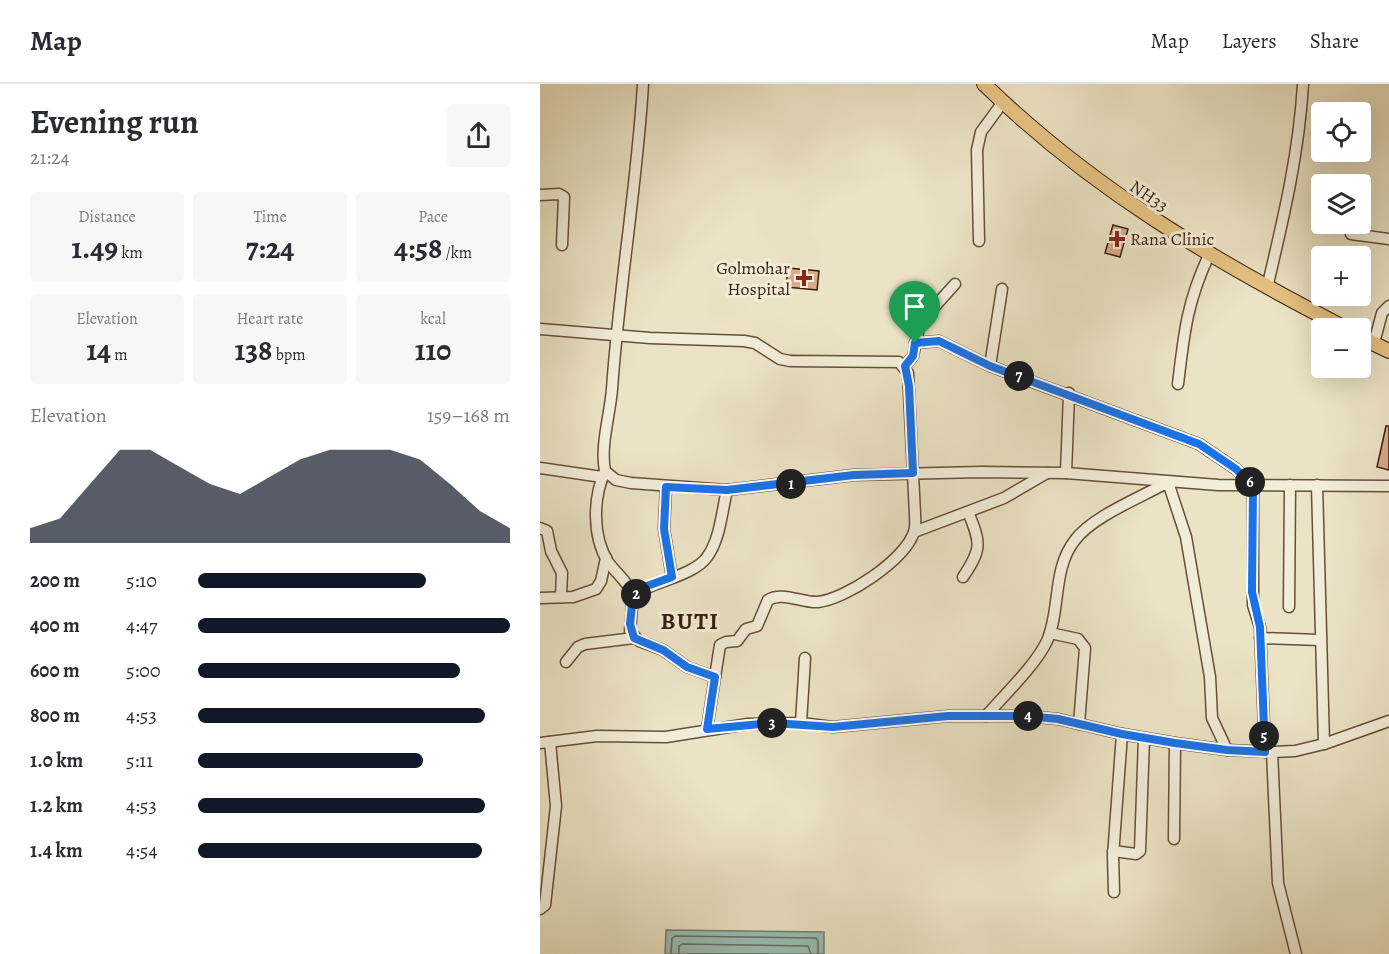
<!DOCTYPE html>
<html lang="en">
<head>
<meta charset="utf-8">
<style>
  body { margin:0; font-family:Alegreya,serif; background:#f7f7f7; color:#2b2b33; height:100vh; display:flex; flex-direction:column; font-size:22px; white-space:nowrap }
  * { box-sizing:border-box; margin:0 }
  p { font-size:20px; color:#7c7c81 }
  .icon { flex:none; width:33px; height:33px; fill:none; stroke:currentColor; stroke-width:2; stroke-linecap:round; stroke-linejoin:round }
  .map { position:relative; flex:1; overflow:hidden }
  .details { display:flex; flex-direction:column; background:#fff; width:540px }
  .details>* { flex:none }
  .fabs { position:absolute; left:771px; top:18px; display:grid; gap:12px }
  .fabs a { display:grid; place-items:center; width:60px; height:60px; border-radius:6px; background:#fff; box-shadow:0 6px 24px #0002; font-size:30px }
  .pin { position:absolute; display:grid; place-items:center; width:51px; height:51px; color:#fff; margin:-62px -26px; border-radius:50% 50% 50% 0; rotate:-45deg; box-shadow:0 0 6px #0007 }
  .pin .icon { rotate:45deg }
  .km { position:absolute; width:30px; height:30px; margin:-15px; border-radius:50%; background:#222; color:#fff; font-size:16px; line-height:30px; text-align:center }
  .round { display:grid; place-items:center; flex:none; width:63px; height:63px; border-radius:6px; background:#f7f7f7 }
  .summary { display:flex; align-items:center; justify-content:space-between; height:102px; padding:0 30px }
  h1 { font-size:33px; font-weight:700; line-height:45px }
  .figures { display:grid; grid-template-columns:repeat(3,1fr); gap:9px; height:102px; padding:6px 30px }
  .figures div { display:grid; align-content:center; border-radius:6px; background:#f7f7f7; text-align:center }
  .figures b { font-size:30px; font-weight:700 }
  .figures small { font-size:16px; font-weight:400 }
  .figures p { font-size:16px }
  .chart { height:168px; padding:12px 30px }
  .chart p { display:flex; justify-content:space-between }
  .chart svg { width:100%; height:108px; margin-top:6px; fill:#111827; opacity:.7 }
  ul { padding:0 30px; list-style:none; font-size:20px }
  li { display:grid; grid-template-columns:96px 72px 1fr; align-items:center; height:45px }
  li i { height:15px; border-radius:8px; background:#111827 }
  header { display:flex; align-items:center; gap:36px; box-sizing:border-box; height:84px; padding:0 30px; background:#fff; border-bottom:2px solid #e1e1e2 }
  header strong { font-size:28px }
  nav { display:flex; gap:33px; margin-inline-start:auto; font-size:21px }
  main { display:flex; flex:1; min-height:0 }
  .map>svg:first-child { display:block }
  .water { fill:#98beb5; stroke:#747e72; stroke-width:1.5 }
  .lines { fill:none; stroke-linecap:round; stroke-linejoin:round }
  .shore { stroke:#6a6e61; stroke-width:1.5 }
  .building { fill:#d9aa8d; stroke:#3d1d0d; stroke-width:1.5 }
  .minor-casing { stroke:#684e3b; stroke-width:13 }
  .major-casing { stroke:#3d1d0d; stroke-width:16 }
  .minor { stroke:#f2edd9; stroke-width:10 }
  .major { stroke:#e6c282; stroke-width:14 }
  .route-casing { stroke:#fff; stroke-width:12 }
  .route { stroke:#1a73e8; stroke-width:8 }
  .poi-dot { fill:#8f2418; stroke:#f2edd9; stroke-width:2 }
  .labels { text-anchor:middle; stroke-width:6; stroke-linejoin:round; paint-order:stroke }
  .street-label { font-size:18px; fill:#3d1d0d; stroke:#f2edd9 }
  .poi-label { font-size:18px; fill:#3d1d0d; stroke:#f2edd9; text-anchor:start }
  .district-label { font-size:24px; font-weight:bold; letter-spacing:1.5px; fill:#3d1d0d; stroke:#f2edd9 }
</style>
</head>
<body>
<header>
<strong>Map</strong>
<nav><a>Map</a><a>Layers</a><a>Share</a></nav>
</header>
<main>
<section class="details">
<div class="summary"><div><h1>Evening run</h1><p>21:24</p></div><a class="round"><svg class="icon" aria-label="share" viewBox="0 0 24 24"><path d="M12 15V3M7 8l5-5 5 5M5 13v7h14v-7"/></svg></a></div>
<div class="figures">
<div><p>Distance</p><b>1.49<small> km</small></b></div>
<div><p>Time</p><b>7:24</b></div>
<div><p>Pace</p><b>4:58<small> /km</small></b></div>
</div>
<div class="figures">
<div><p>Elevation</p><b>14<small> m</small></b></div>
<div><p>Heart rate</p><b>138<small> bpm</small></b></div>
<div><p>kcal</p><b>110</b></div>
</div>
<div class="chart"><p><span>Elevation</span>159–168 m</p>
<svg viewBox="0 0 160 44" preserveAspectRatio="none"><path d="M0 44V38L10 34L20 20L30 6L40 6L50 13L60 20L70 24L80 17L90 10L100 6L110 6L120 6L130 10L140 20L150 31L160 38V44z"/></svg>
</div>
<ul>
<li><b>200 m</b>5:10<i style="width:73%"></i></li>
<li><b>400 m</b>4:47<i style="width:100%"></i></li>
<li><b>600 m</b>5:00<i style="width:84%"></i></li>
<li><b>800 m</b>4:53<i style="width:92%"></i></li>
<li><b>1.0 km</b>5:11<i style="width:72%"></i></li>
<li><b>1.2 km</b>4:53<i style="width:92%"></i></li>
<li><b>1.4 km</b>4:54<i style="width:91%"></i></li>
</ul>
</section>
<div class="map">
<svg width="849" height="870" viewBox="0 0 849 870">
  <rect width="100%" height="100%" fill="#ebe3c5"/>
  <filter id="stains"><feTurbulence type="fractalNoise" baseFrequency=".00333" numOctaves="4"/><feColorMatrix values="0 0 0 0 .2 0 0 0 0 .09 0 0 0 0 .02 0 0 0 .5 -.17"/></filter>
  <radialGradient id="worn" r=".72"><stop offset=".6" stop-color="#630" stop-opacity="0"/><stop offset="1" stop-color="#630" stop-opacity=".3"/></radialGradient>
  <polygon class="water" points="126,846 284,848 284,870 125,870"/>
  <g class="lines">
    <g class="shore">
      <polyline points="131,870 132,854 135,852 276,854 278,857 278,870"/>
      <polyline points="139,870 139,862 142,860 268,862 271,870"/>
      <polyline points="148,870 228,870"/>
    </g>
  </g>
  <g class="building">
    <polygon points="573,141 588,145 580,173 565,169"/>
    <polygon points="248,184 279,187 277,206 246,203"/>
    <polygon points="846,342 849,342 849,386 837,383"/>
  </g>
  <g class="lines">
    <defs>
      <g id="minor">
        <path d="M103,0c-6,102 -24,203 -31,305 -2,26 -12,57 -7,82l11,9 15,3 96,7 127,-15 127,-3 85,1 152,12 171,1"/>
        <polyline points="0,111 19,110 24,113 22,161"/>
        <polyline points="811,150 849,155"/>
        <polyline points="439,157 437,66 441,48 463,18"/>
        <path d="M727,204c16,-68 32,-134 36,-204"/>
        <path d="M0,245l110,9 94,3 11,2 25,16 10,2 109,1 9,11 7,141c0,5 1,13 -1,18 -9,28 -68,67 -96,70 -16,1 -36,-11 -50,-2l-11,26 -11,3 -9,12 -11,1 -6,3 -5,32"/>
        <polyline points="375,259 399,257 450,282 659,360 696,385 713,402 713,521 720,543 725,668"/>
        <polyline points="834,259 842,229 849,222"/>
        <polyline points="365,282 373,272 380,239 415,200"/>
        <polyline points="450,282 462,205"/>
        <path d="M638,300c6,-51 9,-82 31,-129"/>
        <polyline points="0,384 62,393"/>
        <path d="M65,387c-12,27 -13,65 3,91 8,11 20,20 25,33l-3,36 9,10 24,9 24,17 28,10 -8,52"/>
        <polyline points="526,389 529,309"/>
        <polyline points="777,401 784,660"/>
        <polyline points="126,403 124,445 132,493"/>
        <polyline points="0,444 7,447 11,467 22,489 21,513"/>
        <polyline points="374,448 464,414 507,389"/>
        <path d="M423,493c19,-28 18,-34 5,-65"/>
        <path d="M93,511c20,-13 62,-20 74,-38 13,-17 15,-46 20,-67"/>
        <polyline points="0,514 33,513 56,505 61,497 66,474"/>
        <polyline points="749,523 750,401"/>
        <polyline points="510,549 538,555 545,564 539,640"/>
        <polyline points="720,554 780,556"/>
        <polyline points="26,578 38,563 45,560 94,554"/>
        <path d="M446,632c19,-22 49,-50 61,-75 14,-32 5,-72 28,-101 18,-24 67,-43 93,-58l18,55 24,140 2,41 15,32"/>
        <polyline points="261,639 265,574"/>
        <polyline points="0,659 57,652 126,653 208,640 261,639 293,643 408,632 487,632 518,635 582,650 635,659 687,666 732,668 755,667 784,660 849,637"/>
        <polyline points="732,668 738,799 756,870"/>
        <polyline points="634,755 635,659"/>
        <polyline points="573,767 596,770 600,767 604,654"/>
        <polyline points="574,808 573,772 582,650"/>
        <polyline points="0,825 5,821 16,722 10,658"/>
      </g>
      <g id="major">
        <path d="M444,0c107,104 228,176 361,244"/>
        <polyline points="820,253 849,267"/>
      </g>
    </defs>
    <use href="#minor" class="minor-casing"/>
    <use href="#major" class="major-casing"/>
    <use href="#minor" class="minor"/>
    <use href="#major" class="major"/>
  </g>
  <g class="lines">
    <defs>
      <polygon id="route" points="399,257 450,282 659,360 696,385 713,402 712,508 720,543 725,668 687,666 635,659 582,650 518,635 487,632 408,632 293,643 233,639 167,645 175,593 147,583 123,566 94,554 90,540 93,512 107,502 132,493 124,445 126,403 187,406 314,391 373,389 369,302 365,282 373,272 375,259"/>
    </defs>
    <use href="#route" class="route-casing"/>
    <use href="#route" class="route"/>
  </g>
  <g class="poi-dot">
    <path d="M574 146h6v6h6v6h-6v6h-6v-6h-6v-6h6z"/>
    <path d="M261 185h6v6h6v6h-6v6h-6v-6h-6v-6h6z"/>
  </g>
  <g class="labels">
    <g class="street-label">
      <text transform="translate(609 112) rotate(34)" y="6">NH33</text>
    </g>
    <g class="poi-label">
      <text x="590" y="161">Rana Clinic</text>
      <text x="250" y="190" text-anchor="end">Golmohar<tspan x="250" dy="21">Hospital</tspan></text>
    </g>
    <g class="district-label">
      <text x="150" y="545">BUTI</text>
    </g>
  </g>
  <rect width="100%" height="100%" filter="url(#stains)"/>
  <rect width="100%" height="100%" fill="url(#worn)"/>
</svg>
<div class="fabs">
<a><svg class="icon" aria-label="locate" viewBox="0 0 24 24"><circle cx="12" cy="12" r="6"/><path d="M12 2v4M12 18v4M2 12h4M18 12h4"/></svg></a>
<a><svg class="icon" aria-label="layers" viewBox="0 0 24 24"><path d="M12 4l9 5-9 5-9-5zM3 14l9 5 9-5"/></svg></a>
<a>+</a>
<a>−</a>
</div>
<div class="pin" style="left:375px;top:259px;background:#1e9e55"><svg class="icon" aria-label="arrive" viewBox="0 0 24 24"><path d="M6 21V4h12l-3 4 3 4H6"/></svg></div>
<b class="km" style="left:251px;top:400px">1</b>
<b class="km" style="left:96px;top:510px">2</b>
<b class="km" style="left:232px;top:639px">3</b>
<b class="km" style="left:488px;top:632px">4</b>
<b class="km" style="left:724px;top:652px">5</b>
<b class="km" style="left:710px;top:398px">6</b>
<b class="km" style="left:479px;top:292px">7</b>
</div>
</main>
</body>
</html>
